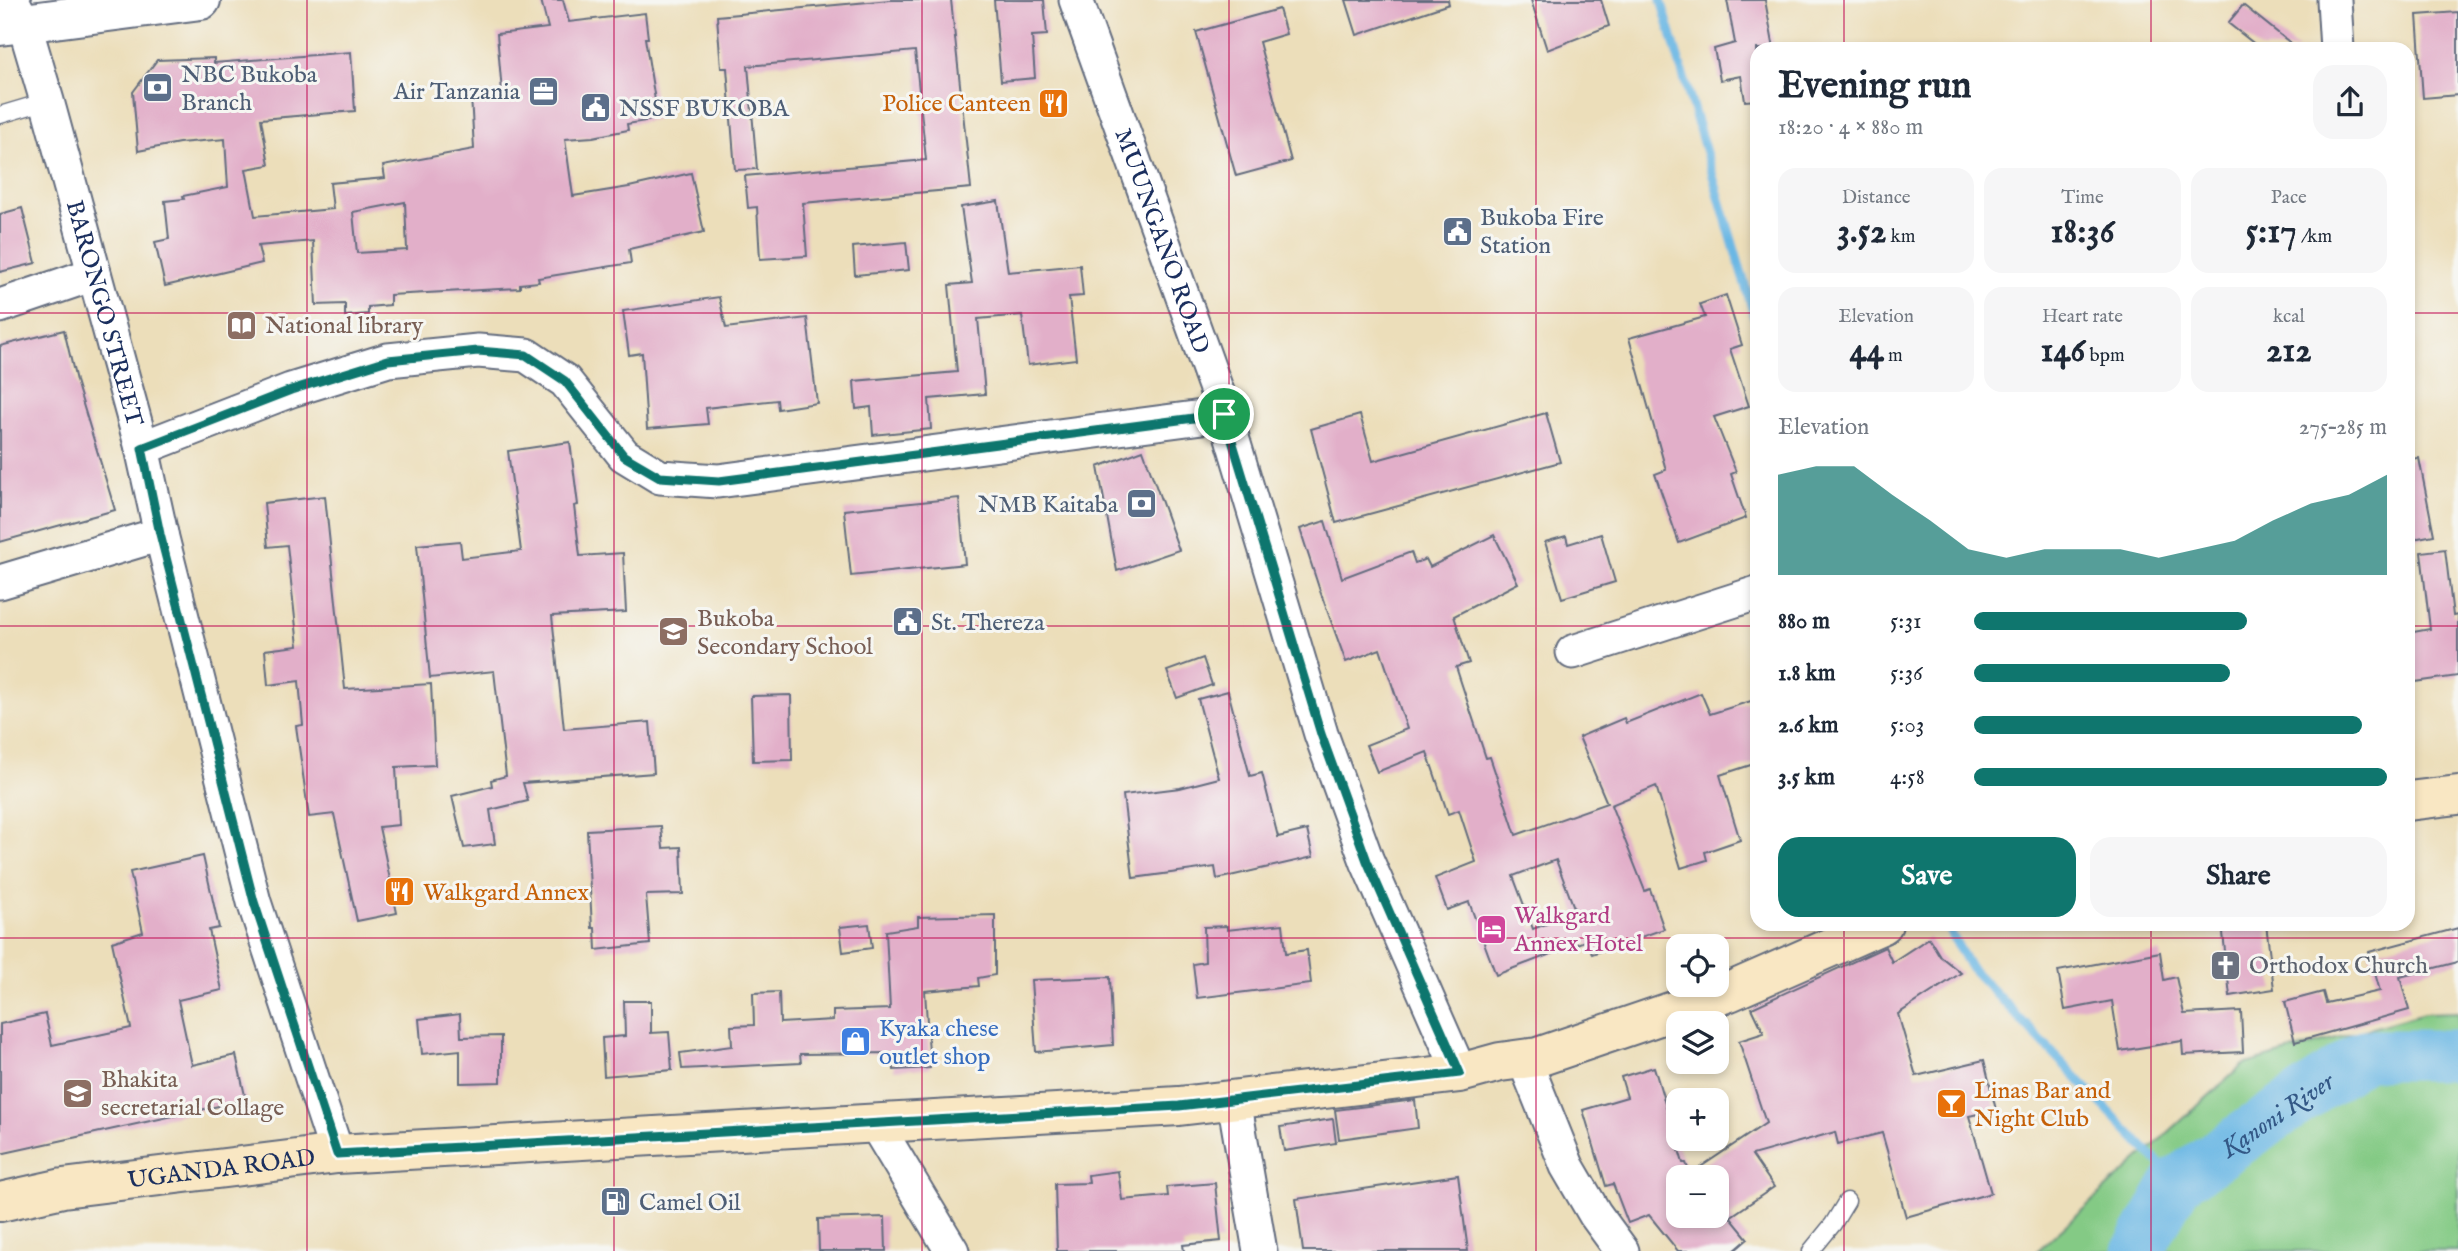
<!DOCTYPE html>
<html lang="en">
<head>
<meta charset="utf-8">
<style>
  body { margin:0; font-family:"IM FELL English",serif; background:#f6f6f7; color:#1f2937; height:100vh; display:flex; flex-direction:column; font-size:26px; white-space:nowrap }
  * { box-sizing:border-box; margin:0 }
  p { font-size:23px; color:#747a83 }
  .icon { flex:none; width:38px; height:38px; fill:none; stroke:currentColor; stroke-width:2; stroke-linecap:round; stroke-linejoin:round }
  .map { position:relative; flex:1; overflow:hidden }
  .side { position:absolute; left:1750px; top:42px; width:665px; height:889px; display:flex; flex-direction:column; background:#fff; border-radius:21px; box-shadow:0 4px 10px #0003 }
  .side>* { flex:none }
  .fabs { position:absolute; left:1666px; top:934px; display:grid; gap:14px }
  .fabs a { display:grid; place-items:center; width:63px; height:63px; border-radius:14px; background:#fff; box-shadow:0 4px 10px #0003; font-size:35px }
  .pin { position:absolute; display:grid; place-items:center; width:60px; height:60px; color:#fff; margin:-30px; border:4px solid #fff; border-radius:50%; box-shadow:0 2px 7px #0007 }
  .round { display:grid; place-items:center; flex:none; width:74px; height:74px; border-radius:21px; background:#f6f6f7 }
  .overview { display:flex; align-items:center; justify-content:space-between; height:119px; padding:0 28px }
  h1 { font-size:38px; font-weight:700; line-height:52px }
  .figures { display:grid; grid-template-columns:repeat(3,1fr); gap:10px; height:119px; padding:7px 28px }
  .figures div { display:grid; align-content:center; border-radius:18px; background:#f6f6f7; text-align:center }
  .figures b { font-size:35px; font-weight:700 }
  .figures small { font-size:19px; font-weight:400 }
  .figures p { font-size:19px }
  .chart { height:196px; padding:14px 28px }
  .chart p { display:flex; justify-content:space-between }
  .chart svg { width:100%; height:126px; margin-top:7px; fill:#0f766e; opacity:.7 }
  .cta { display:flex; gap:14px; margin-top:auto; padding:14px 28px }
  .cta a { flex:1; height:80px; border-radius:21px; background:#0f766e; color:#fff; font-size:28px; font-weight:700; line-height:80px; text-align:center }
  .cta a+a { background:#f6f6f7; color:#1f2937 }
  ul { padding:0 28px; list-style:none; font-size:23px }
  li { display:grid; grid-template-columns:112px 84px 1fr; align-items:center; height:52px }
  li i { height:18px; border-radius:9px; background:#0f766e }
  .map>svg:first-child { display:block }
  .green { fill:#84ca85; stroke:#507c72; stroke-width:2 }
  .lines { fill:none; stroke-linecap:round; stroke-linejoin:round }
  .stream { stroke:#6ab7e4; stroke-width:9 }
  .river { stroke:#6ab7e4; stroke-width:51 }
  .building { fill:#e2afc9; fill-rule:evenodd }
  .service-casing { stroke:#646c7e; stroke-width:19 }
  .minor-casing { stroke:#646c7e; stroke-width:37 }
  .tertiary-casing { stroke:#646c7e; stroke-width:42 }
  .secondary-casing { stroke:#646c7e; stroke-width:42 }
  .service { stroke:#fff; stroke-width:16 }
  .minor { stroke:#fff; stroke-width:33 }
  .tertiary { stroke:#fff; stroke-width:38 }
  .secondary { stroke:#f9e7c3; stroke-width:38 }
  .route-casing { stroke:#fff; stroke-width:14 }
  .route { stroke:#0f766e; stroke-width:9 }
  .grid { fill:none; stroke:#c2185b; stroke-width:2; stroke-opacity:0.55 }
  .labels { text-anchor:middle; stroke-width:6; stroke-linejoin:round; paint-order:stroke }
  .service-label { font-size:24px; fill:#4e5e75; stroke:#f6f6f2; text-anchor:start }
  .food-label { font-size:24px; fill:#c56008; stroke:#f6f6f2; text-anchor:start }
  .street-label { font-size:24px; fill:#1b2f5e; stroke:#f6f6f2 }
  .education-label { font-size:24px; fill:#785e54; stroke:#f6f6f2; text-anchor:start }
  .hotel-label { font-size:24px; fill:#b23c85; stroke:#f6f6f2; text-anchor:start }
  .worship-label { font-size:24px; fill:#5b616d; stroke:#f6f6f2; text-anchor:start }
  .shop-label { font-size:24px; fill:#366cbe; stroke:#f6f6f2; text-anchor:start }
  .water-label { font-size:26px; font-style:italic; fill:#335886; stroke:#f6f6f2 }
</style>
</head>
<body>
<div class="map">
<svg width="2458" height="1251" viewBox="0 0 2458 1251">
  <rect width="100%" height="100%" fill="#f6f6f2"/>
  <filter id="ink" filterUnits="userSpaceOnUse"><feTurbulence type="fractalNoise" baseFrequency=".0143" numOctaves="2"/><feDisplacementMap in="SourceGraphic" scale="14" xChannelSelector="R" yChannelSelector="G"/><feConvolveMatrix kernelMatrix="1 2 1 2 8 2 1 2 1" color-interpolation-filters="sRGB"/></filter>
  <filter id="wash" filterUnits="userSpaceOnUse"><feTurbulence type="fractalNoise" baseFrequency=".00686" numOctaves="4" result="noise"/><feDisplacementMap in="SourceGraphic" scale="28" xChannelSelector="R" yChannelSelector="G"/><feGaussianBlur stdDeviation="1.57" result="paint"/><feColorMatrix in="noise" values="0 0 0 0 0 0 0 0 0 0 0 0 0 0 0 0 0 1.4 0 .05"/><feComposite in="paint" operator="in"/></filter>
  <g filter="url(#wash)">
    <rect width="100%" height="100%" fill="#ecdeba"/>
    <polygon class="green" points="2458,1012 2458,1251 2037,1251 2243,1065 2424,1013"/>
    <g class="lines">
      <g class="stream">
        <polyline points="1661,0 1757,325"/>
        <polyline points="1946,924 1969,966 2177,1182"/>
      </g>
      <path class="river" id="s1" d="M2138,1251l39,-69 188,-127h88l5,2"/>
    </g>
    <g id="blocks">
      <g class="building">
        <path d="M541,0h22l6,22 76,-9 3,25h-3l13,81 -31,5 1,6 -35,7 -28,2 8,57 56,-9 62,-14 13,59 -75,17 2,14 -93,15 1,4 -19,2v4l-130,7v10l-22,2v7l-23,2v-12l-29,1 -3,-64 -55,5 4,17 -97,23 -10,-44 14,-3 -4,-38 19,-2 -1,-3 45,-9 -3,-48 -46,4 -41,8 -5,-59 24,-32 57,-2v5l137,-11 4,59 -94,8 8,46 -23,4 9,47 78,-7 -3,-26 55,-5 -2,-12 91,-17 -3,-54 31,-3 -5,-58 51,-6zM405,202l2,48 -50,3 -4,-41z"/>
        <polygon points="890,0 951,0 971,188 803,203 807,256 760,259 757,207 748,208 745,176 926,160 915,51 748,66 757,169 735,170 727,68 721,68 717,16"/>
        <polygon points="994,0 1044,0 1047,35 1032,36 1035,78 1001,81"/>
        <polygon points="1346,0 1448,0 1449,4 1357,35"/>
        <polygon points="1531,0 1601,0 1609,26 1547,50"/>
        <polygon points="1727,0 1765,0 1774,49 1757,49 1757,100 1745,101 1741,76 1720,80 1714,49 1735,43"/>
        <polygon points="2243,5 2298,49 2261,49 2228,23"/>
        <polygon points="1279,9 1286,34 1259,42 1291,161 1236,176 1196,32"/>
        <polygon points="2458,12 2458,95 2423,98 2417,15"/>
        <polygon points="998,201 1008,272 1080,265 1083,296 1069,297 1076,359 1028,365 1022,315 978,319 985,394 929,399 931,429 873,435 871,407 856,409 854,381 957,372 949,285 972,283 961,207"/>
        <polygon points="22,208 36,263 0,272 0,214"/>
        <polygon points="906,242 909,270 855,275 853,247"/>
        <polygon points="1726,295 1742,345 1730,349 1749,406 1714,417 1736,472 1731,474 1746,518 1679,543 1655,474 1666,470 1629,338 1705,317 1700,304"/>
        <polygon points="719,297 726,328 807,318 817,403 778,409 777,400 706,408 708,424 647,429 642,353 629,355 623,311"/>
        <polygon points="64,330 76,381 115,510 0,542 0,346"/>
        <polygon points="1546,413 1560,462 1336,523 1311,429 1360,415 1373,461"/>
        <polygon points="570,442 578,505 574,506 580,556 623,553 626,612 552,616 564,729 650,722 654,773 523,783 528,801 490,810 495,844 464,848 452,796 492,786 491,780 506,776 494,671 430,678 417,545 460,541 462,558 521,551 508,451"/>
        <polygon points="1143,450 1179,550 1117,571 1098,467"/>
        <polygon points="2419,458 2434,535 2408,540 2408,459"/>
        <polygon points="325,496 345,689 431,684 435,765 396,767 399,825 379,827 397,913 357,921 334,814 309,817 296,726 303,725 299,681 268,685 265,650 298,646 287,545 268,547 264,503"/>
        <polygon points="959,498 965,564 851,576 844,510"/>
        <path d="M1325,521l17,57 69,-26 4,11 11,-4 4,8 64,-32 24,48 -64,33 15,47 -13,4 30,91 4,-1 26,78 91,-32 -28,-66 45,-19 2,5 75,-30 9,21 47,-15v64l-37,12 20,65 -35,12 2,8 -26,8 -25,-82 -45,19 34,86 5,-2 14,40 -72,25 -5,-14 -91,35 -27,-73 -22,8 -12,-32 41,-16 -17,-52 -11,4 -21,-62 -50,20 -11,-27 41,-16 -27,-80 -34,13 -26,-71 -20,-62zM1556,860l20,53 -43,16 -20,-53z"/>
        <polygon points="1601,534 1615,582 1562,598 1545,542 1566,536 1568,544"/>
        <polygon points="2445,549 2453,616 2458,615 2458,676 2408,683 2408,633 2430,629 2421,552"/>
        <polygon points="1203,658 1212,685 1177,698 1167,671"/>
        <polygon points="1228,691 1250,776 1262,773 1278,837 1307,830 1313,857 1217,879 1215,867 1133,878 1123,795 1180,788 1219,778 1198,699"/>
        <polygon points="791,695 792,760 753,761 751,696"/>
        <polygon points="661,826 663,848 681,847 683,894 646,895 650,944 596,950 595,928 592,928 587,830"/>
        <polygon points="203,856 219,928 209,930 222,990 178,1000 192,1065 236,1055 246,1100 0,1154 0,1024 45,1014 52,1045 131,1028 112,942 143,932 130,872"/>
        <polygon points="995,915 995,975 978,978 979,986 925,991 930,1068 894,1070 893,1053 800,1054 801,1063 682,1069 680,1053 732,1046 731,1026 754,1025 753,993 779,992 780,1023 833,1020 833,1011 890,1009 886,931 918,926 918,917"/>
        <polygon points="869,924 872,948 843,952 840,927"/>
        <polygon points="1283,924 1286,953 1307,950 1311,984 1197,998 1193,964 1205,962 1204,927 1227,926 1227,930"/>
        <polygon points="2222,924 2266,924 2274,989 2230,996"/>
        <polygon points="2458,928 2458,962 2400,977 2409,1010 2295,1042 2285,1002 2323,992 2326,1003 2380,991 2369,952"/>
        <path d="M1929,938l11,18 21,17 -63,41 18,62 68,-16 12,50 -27,6 22,77 -85,24 -24,-84 -44,11 -3,-12 -83,23 22,32 -44,30 18,22 -14,12h-56l-29,-36 -21,8 -15,-39 -7,2 -23,-76 44,-13 -6,-20 33,-10 29,96h3l4,11 76,-51 -27,-82 25,-8 -12,-25 133,-61 7,15zM1678,1178h39v38h-39z"/>
        <polygon points="2160,952 2164,980 2176,977 2184,1014 2241,1011 2243,1052 2183,1055 2182,1041 2120,1051 2112,1001 2065,1010 2058,971"/>
        <polygon points="1110,977 1113,1045 1036,1052 1031,980"/>
        <polygon points="624,1001 651,1001 651,1033 669,1032 672,1070 604,1076 602,1038 625,1036"/>
        <polygon points="460,1014 461,1037 501,1036 501,1082 460,1083 460,1050 422,1054 419,1019"/>
        <polygon points="1415,1100 1418,1128 1339,1139 1335,1110"/>
        <polygon points="1333,1119 1336,1143 1284,1151 1280,1127"/>
        <polygon points="1118,1171 1122,1200 1168,1196 1167,1187 1215,1183 1221,1241 1183,1245 1184,1251 1057,1251 1055,1184 1089,1183 1088,1175"/>
        <polygon points="1458,1175 1468,1251 1303,1251 1296,1199"/>
        <polygon points="885,1217 886,1251 819,1251 818,1219"/>
      </g>
    </g>
  </g>
  <g filter="url(#ink)">
    <use href="#blocks" fill-opacity="0" stroke="#646c7e" stroke-width="2"/>
    <g class="lines">
      <defs>
        <g id="service">
          <polyline points="0,115 47,101"/>
          <polyline points="1811,1251 1833,1224 1847,1201"/>
        </g>
        <g id="minor">
          <path id="s2" d="M12,0l12,23 23,78 95,347 19,86 93,368 83,252"/>
          <path id="s3" d="M1076,0l149,414 96,320 46,127 93,212"/>
          <polyline points="2334,0 2337,49"/>
          <polyline points="0,306 94,274"/>
          <polyline points="142,448 291,390 388,360 478,351 526,355 565,381 624,455 660,477 718,481 1225,414"/>
          <polyline points="0,582 161,534"/>
          <polyline points="1573,652 1757,593"/>
          <polyline points="1524,1059 1567,1166 1595,1214 1622,1251"/>
          <polyline points="1234,1100 1260,1251"/>
          <polyline points="875,1123 952,1251"/>
        </g>
        <polyline id="tertiary" points="0,26 201,0"/>
        <g id="secondary">
          <polyline points="2408,801 2458,795"/>
          <path id="s4" d="M0,1202l63,-14 274,-34 842,-48 281,-33 40,-11 38,-5 191,-65 154,-68"/>
        </g>
      </defs>
      <use href="#service" class="service-casing"/>
      <use href="#minor" class="minor-casing"/>
      <use href="#tertiary" class="tertiary-casing"/>
      <use href="#secondary" class="secondary-casing"/>
      <use href="#service" class="service"/>
      <use href="#minor" class="minor"/>
      <use href="#tertiary" class="tertiary"/>
      <use href="#secondary" class="secondary"/>
    </g>
  </g>
  <g class="lines" filter="url(#ink)">
    <defs>
      <polygon id="route" points="478,351 526,355 565,381 624,456 660,477 719,481 1224,414 1321,734 1367,861 1460,1073 1179,1106 337,1154 254,902 160,534 142,448 291,390 388,360"/>
    </defs>
    <use href="#route" class="route-casing"/>
    <use href="#route" class="route"/>
  </g>
  <path class="grid" d="M307,0v1251M614,0v1251M922,0v1251M1229,0v1251M1536,0v1251M1844,0v49M2151,0v49M0,313h1757M2408,313h50M0,626h1757M2408,626h50M1844,924v327M2151,924v327M0,938h2458"/>
  <defs>
    <symbol id="bank-square" viewBox="-11 -11 22 22"><rect x="-9" y="-9" width="18" height="18" rx="4" fill="#5c6f8a" stroke="#f6f6f2"/><path d="M-6-4H6V4H-6ZM0-2.3a2.3 2.3 0 1 0 0 4.6a2.3 2.3 0 1 0 0-4.6Z" fill="#fff"/></symbol>
    <symbol id="office-square" viewBox="-11 -11 22 22"><rect x="-9" y="-9" width="18" height="18" rx="4" fill="#5c6f8a" stroke="#f6f6f2"/><path d="M-6-3h4V-5.5h4V-3h4V5H-6ZM-1-4.5V-3h2v-1.5ZM-6 0V1H6V0Z" fill="#fff"/></symbol>
    <symbol id="restaurant-square" viewBox="-11 -11 22 22"><rect x="-9" y="-9" width="18" height="18" rx="4" fill="#e8710a" stroke="#f6f6f2"/><path d="M-5-6h1v4h1v-4h1v4h1v-4h1v5L-1.5 .5V6h-2V.5L-5-1ZM5-6V6H3V1.5H1.5Q1.5-4 5-6Z" fill="#fff"/></symbol>
    <symbol id="civic-square" viewBox="-11 -11 22 22"><rect x="-9" y="-9" width="18" height="18" rx="4" fill="#5c6f8a" stroke="#f6f6f2"/><path d="M-.6-6.5H3V-4.5H.6V-3L4-1V1h2V6H-6V1h2V-1L-.6-3ZM-1.2 2.5V6h2.4V2.5Z" fill="#fff"/></symbol>
    <symbol id="library-square" viewBox="-11 -11 22 22"><rect x="-9" y="-9" width="18" height="18" rx="4" fill="#8d6e63" stroke="#f6f6f2"/><path d="M-6-4Q-3-5.5-.7-3.5V5Q-3 3-6 4ZM6-4Q3-5.5 .7-3.5V5Q3 3 6 4Z" fill="#fff"/></symbol>
    <symbol id="school-square" viewBox="-11 -11 22 22"><rect x="-9" y="-9" width="18" height="18" rx="4" fill="#8d6e63" stroke="#f6f6f2"/><path d="M0-5L7-2L0 1L-7-2ZM-4 1L0 2.5L4 1V4Q0 6-4 4Z" fill="#fff"/></symbol>
    <symbol id="hotel-square" viewBox="-11 -11 22 22"><rect x="-9" y="-9" width="18" height="18" rx="4" fill="#d1479c" stroke="#f6f6f2"/><path d="M-6-4.5h1.5V1H6V5H4.5V3h-9V5H-6ZM-4 0a1.8 1.8 0 1 1 3.6 0ZM.5 0V-2.5h3Q6-2.5 6 0Z" fill="#fff"/></symbol>
    <symbol id="church-square" viewBox="-11 -11 22 22"><rect x="-9" y="-9" width="18" height="18" rx="4" fill="#6b7280" stroke="#f6f6f2"/><path d="M-1.2-6h2.4v3.5h3.3v2.4h-3.3V6h-2.4V-.1h-3.3v-2.4h3.3Z" fill="#fff"/></symbol>
    <symbol id="shop-square" viewBox="-11 -11 22 22"><rect x="-9" y="-9" width="18" height="18" rx="4" fill="#3f7fe0" stroke="#f6f6f2"/><path d="M-5-2.5h2.3a2.7 3.5 0 0 1 5.4 0H5L5.5 6h-11ZM-1.5-2.5h3a1.5 2.3 0 0 0-3 0Z" fill="#fff"/></symbol>
    <symbol id="bar-square" viewBox="-11 -11 22 22"><rect x="-9" y="-9" width="18" height="18" rx="4" fill="#e8710a" stroke="#f6f6f2"/><path d="M-6-5H6L.8 .8V4.5H3.5V6h-7V4.5H-.8V.8Z" fill="#fff"/></symbol>
    <symbol id="fuel-square" viewBox="-11 -11 22 22"><rect x="-9" y="-9" width="18" height="18" rx="4" fill="#5c6f8a" stroke="#f6f6f2"/><path d="M-5.5-6h7V0h2V4h1.3V-2.5L3-4.5l.8-.8L6-3V5H2.5V1h-1V6h-7ZM-4.2-4.7v3.2H.2V-4.7Z" fill="#fff"/></symbol>
  </defs>
  <g fill-rule="evenodd">
    <use href="#bank-square" x="140" y="70" width="35" height="35"/>
    <use href="#office-square" x="526" y="74" width="35" height="35"/>
    <use href="#restaurant-square" x="1036" y="86" width="35" height="35"/>
    <use href="#civic-square" x="578" y="90" width="35" height="35"/>
    <use href="#civic-square" x="1440" y="214" width="35" height="35"/>
    <use href="#library-square" x="224" y="308" width="35" height="35"/>
    <use href="#bank-square" x="1124" y="486" width="35" height="35"/>
    <use href="#civic-square" x="890" y="604" width="35" height="35"/>
    <use href="#school-square" x="656" y="614" width="35" height="35"/>
    <use href="#restaurant-square" x="382" y="874" width="35" height="35"/>
    <use href="#hotel-square" x="1474" y="912" width="35" height="35"/>
    <use href="#church-square" x="2208" y="948" width="35" height="35"/>
    <use href="#shop-square" x="838" y="1024" width="35" height="35"/>
    <use href="#school-square" x="60" y="1076" width="35" height="35"/>
    <use href="#bar-square" x="1934" y="1086" width="35" height="35"/>
    <use href="#fuel-square" x="598" y="1184" width="35" height="35"/>
  </g>
  <g class="labels">
    <g class="service-label">
      <text x="181" y="82">NBC Bukoba<tspan x="181" dy="28">Branch</tspan></text>
      <text x="520" y="99" text-anchor="end">Air Tanzania</text>
      <text x="619" y="116">NSSF BUKOBA</text>
      <text x="1480" y="225">Bukoba Fire<tspan x="1480" dy="28">Station</tspan></text>
      <text x="1118" y="512" text-anchor="end">NMB Kaitaba</text>
      <text x="931" y="630">St. Thereza</text>
      <text x="639" y="1210">Camel Oil</text>
    </g>
    <g class="food-label">
      <text x="1031" y="111" text-anchor="end">Police Canteen</text>
      <text x="423" y="900">Walkgard Annex</text>
      <text x="1974" y="1098">Linas Bar and<tspan x="1974" dy="28">Night Club</tspan></text>
    </g>
    <g class="street-label">
      <text dy="8" stroke="none"><textPath href="#s3" startOffset="256">MUUNGANO ROAD</textPath></text>
      <text dy="8" stroke="none"><textPath href="#s2" startOffset="327">BARONGO STREET</textPath></text>
      <text dy="8" stroke="none"><textPath href="#s4" startOffset="224">UGANDA ROAD</textPath></text>
    </g>
    <g class="education-label">
      <text x="265" y="333">National library</text>
      <text x="697" y="626">Bukoba<tspan x="697" dy="28">Secondary School</tspan></text>
      <text x="101" y="1087">Bhakita<tspan x="101" dy="28">secretarial Collage</tspan></text>
    </g>
    <g class="hotel-label">
      <text x="1514" y="923">Walkgard<tspan x="1514" dy="28">Annex Hotel</tspan></text>
    </g>
    <g class="worship-label">
      <text x="2249" y="973">Orthodox Church</text>
    </g>
    <g class="shop-label">
      <text x="879" y="1036">Kyaka chese<tspan x="879" dy="28">outlet shop</tspan></text>
    </g>
    <g class="water-label">
      <text dy="9" stroke="none"><textPath href="#s1" startOffset="200">Kanoni River</textPath></text>
    </g>
  </g>
</svg>
<div class="fabs">
<a><svg class="icon" aria-label="locate" viewBox="0 0 24 24"><circle cx="12" cy="12" r="6"/><path d="M12 2v4M12 18v4M2 12h4M18 12h4"/></svg></a>
<a><svg class="icon" aria-label="layers" viewBox="0 0 24 24"><path d="M12 4l9 5-9 5-9-5zM3 14l9 5 9-5"/></svg></a>
<a>+</a>
<a>−</a>
</div>
<div class="pin" style="left:1224px;top:414px;background:#1e9e55"><svg class="icon" aria-label="arrive" viewBox="0 0 24 24"><path d="M6 21V4h12l-3 4 3 4H6"/></svg></div>
<section class="side">
<div class="overview"><div><h1>Evening run</h1><p>18:20 · 4 × 880 m</p></div><a class="round"><svg class="icon" aria-label="share" viewBox="0 0 24 24"><path d="M12 15V3M7 8l5-5 5 5M5 13v7h14v-7"/></svg></a></div>
<div class="figures">
<div><p>Distance</p><b>3.52<small> km</small></b></div>
<div><p>Time</p><b>18:36</b></div>
<div><p>Pace</p><b>5:17<small> /km</small></b></div>
</div>
<div class="figures">
<div><p>Elevation</p><b>44<small> m</small></b></div>
<div><p>Heart rate</p><b>146<small> bpm</small></b></div>
<div><p>kcal</p><b>212</b></div>
</div>
<div class="chart"><p><span>Elevation</span>275–285 m</p>
<svg viewBox="0 0 160 44" preserveAspectRatio="none"><path d="M0 44V9L10 6L20 6L30 16L40 25L50 35L60 38L70 35L80 35L90 35L100 38L110 35L120 32L130 25L140 19L150 16L160 9V44z"/></svg>
</div>
<ul>
<li><b>880 m</b>5:31<i style="width:66%"></i></li>
<li><b>1.8 km</b>5:36<i style="width:62%"></i></li>
<li><b>2.6 km</b>5:03<i style="width:94%"></i></li>
<li><b>3.5 km</b>4:58<i style="width:100%"></i></li>
</ul>
<div class="cta"><a>Save</a><a>Share</a></div>
</section>
</div>
</body>
</html>
